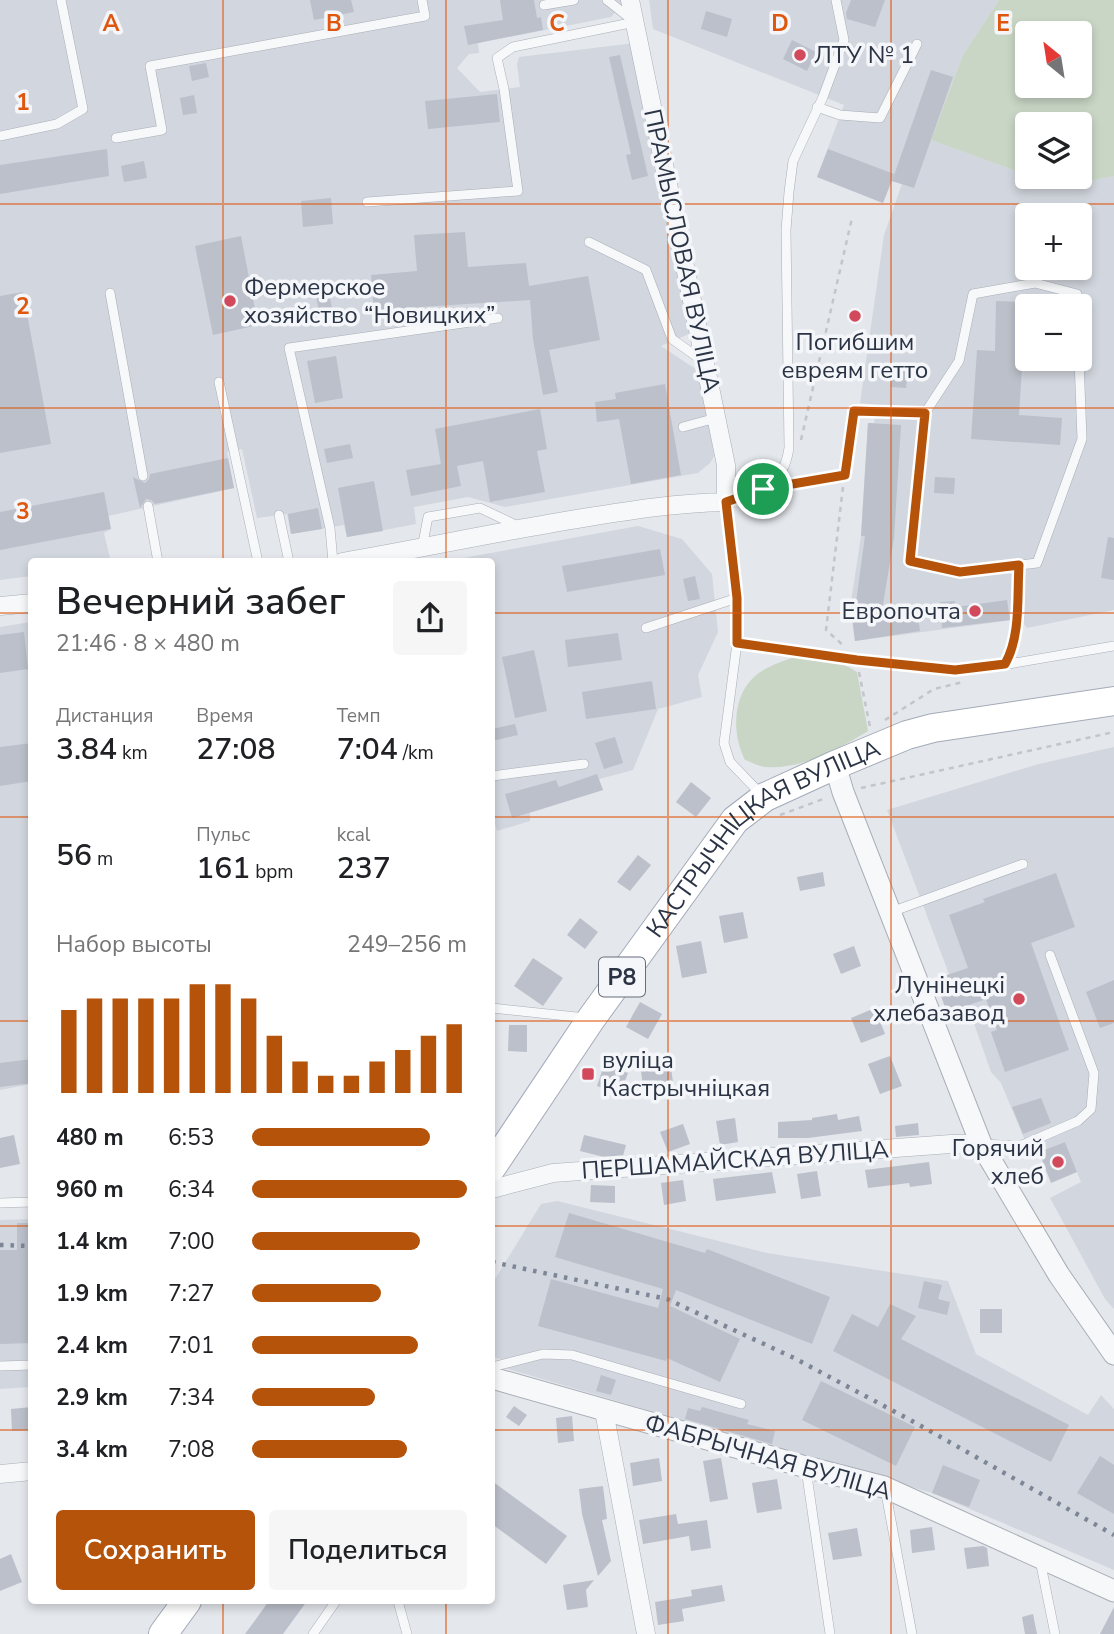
<!DOCTYPE html>
<html lang="ru">
<head>
<meta charset="utf-8">
<style>
  body { margin:0; font-family:"Nunito Sans",sans-serif; background:#f6f6f6; color:#202124; height:100vh; display:flex; flex-direction:column; font-size:26px; white-space:nowrap }
  * { box-sizing:border-box; margin:0 }
  p { font-size:23px; color:#757577 }
  .icon { flex:none; width:38px; height:38px; fill:none; stroke:currentColor; stroke-width:2; stroke-linecap:round; stroke-linejoin:round }
  .map { position:relative; flex:1; overflow:hidden }
  .sheet { position:absolute; left:28px; top:558px; width:467px; height:1046px; display:flex; flex-direction:column; background:#fff; border-radius:7px; box-shadow:0 4px 10px #0003 }
  .sheet>* { flex:none }
  .needle { width:46px; rotate:330deg }
  .controls { position:absolute; left:1015px; top:21px; display:grid; gap:14px }
  .controls a { display:grid; place-items:center; width:77px; height:77px; border-radius:7px; background:#fff; box-shadow:0 4px 10px #0003; font-size:35px }
  .pin { position:absolute; display:grid; place-items:center; width:60px; height:60px; color:#fff; margin:-30px; border:4px solid #fff; border-radius:50%; box-shadow:0 2px 7px #0007 }
  .round { display:grid; place-items:center; flex:none; width:74px; height:74px; border-radius:7px; background:#f6f6f6 }
  .overview { display:flex; align-items:center; justify-content:space-between; height:119px; padding:0 28px }
  h1 { font-size:38px; font-weight:600; line-height:52px }
  .stats { display:grid; grid-template-columns:repeat(3,1fr); gap:10px; height:119px; padding:7px 28px }
  .stats div { display:grid; align-content:center }
  .stats b { font-size:30px; font-weight:600 }
  .stats small { font-size:19px; font-weight:400 }
  .stats p { font-size:19px }
  .chart { height:196px; padding:14px 28px }
  .chart p { display:flex; justify-content:space-between }
  .chart svg { width:100%; height:126px; margin-top:7px; stroke:#b45309; stroke-width:6 }
  .button { display:flex; gap:14px; margin-top:auto; padding:14px 28px }
  .button a { flex:1; height:80px; border-radius:7px; background:#b45309; color:#fff; font-size:28px; font-weight:600; line-height:80px; text-align:center }
  .button a+a { background:#f6f6f6; color:#202124 }
  ul { padding:0 28px; list-style:none; font-size:23px }
  li { display:grid; grid-template-columns:112px 84px 1fr; align-items:center; height:52px }
  li i { height:18px; border-radius:9px; background:#b45309 }
  .map>svg:first-child { display:block }
  .built { fill:#d2d6de; fill-rule:evenodd }
  .green { fill:#c9d6c5; fill-rule:evenodd }
  .building { fill:#bbc0ca }
  .lines { fill:none; stroke-linecap:round; stroke-linejoin:round }
  .service-casing { stroke:#a9aeb7; stroke-width:10 }
  .minor-casing { stroke:#a9aeb7; stroke-width:19 }
  .tertiary-casing { stroke:#a9aeb7; stroke-width:23 }
  .primary-casing { stroke:#a3abb8; stroke-width:30 }
  .path { stroke:#c2c5cb; stroke-width:2.5; stroke-dasharray:5 5; stroke-linecap:butt }
  .service { stroke:#f7f8fa; stroke-width:9 }
  .minor { stroke:#f7f8fa; stroke-width:18 }
  .tertiary { stroke:#f7f8fa; stroke-width:21 }
  .primary { stroke:#fff; stroke-width:28 }
  .rail { stroke:#7d8696; stroke-width:4.5; stroke-dasharray:3.5 7; stroke-linecap:butt }
  .route-casing { stroke:#fff; stroke-width:14 }
  .route { stroke:#b45309; stroke-width:9 }
  .grid { fill:none; stroke:#df570f; stroke-width:2; stroke-opacity:0.55 }
  .poi-dot { fill:#d1495b; stroke:#f4f6f9; stroke-width:2.5 }
  .labels { text-anchor:middle; stroke-width:7; stroke-linejoin:round; paint-order:stroke }
  .shield { fill:#f4f6f9; stroke:#676e7b; stroke-width:2 }
  .shield-label { font-size:23px; font-weight:bold; fill:#2b3445 }
  .poi-label { font-size:24px; fill:#2b3445; stroke:#f4f6f9; text-anchor:start }
  .street-label { font-size:24px; fill:#2b3445; stroke:#f4f6f9 }
  .grid-label { font-size:23px; text-anchor:middle; font-weight:bold; fill:#df570f; stroke:#f4f6f9; stroke-width:7; stroke-linejoin:round; paint-order:stroke }
</style>
</head>
<body>
<div class="map">
<svg width="1114" height="1634" viewBox="0 0 1114 1634">
  <rect width="100%" height="100%" fill="#e4e7ec"/>
  <g class="built">
    <polygon points="0,0 623,0 624,3 611,17 478,43 479,53 469,54 457,68 480,92 520,87 517,64 519,57 635,43 691,333 661,346 700,372 714,456 710,463 698,473 505,507 468,497 414,507 416,524 347,537 344,525 291,534 287,514 257,518 242,449 227,452 234,488 108,516 111,529 104,533 111,562 32,562 31,576 0,580"/>
    <path d="M649,0h350l-36,55 -32,85 96,35v2l34,10 53,-11v434l-87,18 -7,-9 -165,22 -5,-33 11,-72 7,-113h6l3,-18 -17,-2 24,-168 18,-51 -10,-3 -9,22 -66,-26 27,-72 -191,-76zM1027,215h53v53h-53zM1027,306h53v53h-53z"/>
    <polygon points="638,526 682,539 712,574 718,632 698,675 702,697 658,709 633,770 599,779 603,790 530,813 530,821 497,831 492,813 492,562 441,562"/>
    <polygon points="31,622 31,1084 0,1090 0,627"/>
    <polygon points="1114,747 1114,1309 1105,1299 1050,1198 1081,1182 1065,1142 1031,1155 1001,1083 991,1072 968,1006 949,974 887,810 1039,764"/>
    <polygon points="557,1201 767,1253 948,1281 976,1354 1088,1415 1101,1395 1114,1409 1114,1570 932,1493 501,1367 501,1359 492,1357 492,1284 541,1204"/>
    <polygon points="31,1219 31,1387 0,1389 0,1220"/>
  </g>
  <g class="green">
    <path d="M999,0h115v176l-53,11 -28,-10h47v-53h-53v51l-96,-35 32,-85zM1027,33h53v53h-53z"/>
    <path d="M794,657c25,-1 43,2 63,15l11,59c-29,18 -67,39 -103,36 -7,-1 -14,-5 -20,-7 -13,-25 -13,-63 9,-83 11,-10 27,-15 40,-20z"/>
  </g>
  <g class="building">
    <polygon points="310,0 351,0 354,12 314,20"/>
    <polygon points="500,0 534,0 537,18 541,17 543,30 468,45 464,26 503,20"/>
    <polygon points="851,0 885,0 875,27 847,19 846,13"/>
    <polygon points="706,11 732,19 727,37 701,29"/>
    <polygon points="792,40 816,52 807,71 783,59"/>
    <polygon points="620,55 648,176 632,180 626,155 631,154 609,57"/>
    <polygon points="206,63 209,77 192,81 189,66"/>
    <polygon points="931,70 953,77 914,188 892,181"/>
    <polygon points="497,94 500,122 428,129 425,101"/>
    <polygon points="194,95 197,113 183,115 180,98"/>
    <polygon points="107,149 109,176 0,194 0,165"/>
    <polygon points="828,149 894,174 883,203 817,177"/>
    <polygon points="144,161 147,178 124,182 121,166"/>
    <polygon points="331,198 333,224 303,227 301,201"/>
    <polygon points="465,232 468,267 526,263 529,286 588,276 600,340 549,350 558,392 543,395 533,339 530,300 374,310 371,275 417,271 414,235"/>
    <polygon points="241,236 258,325 213,335 195,246"/>
    <polygon points="327,283 332,308 319,311 314,286"/>
    <polygon points="23,292 51,444 0,453 0,296"/>
    <polygon points="996,301 1023,302 1021,353 1023,353 1019,415 1062,418 1060,445 971,439 977,350 995,351"/>
    <polygon points="336,356 343,398 315,403 307,361"/>
    <polygon points="893,368 908,369 906,388 891,387"/>
    <polygon points="665,384 681,475 631,484 619,419 597,422 595,402 616,399 615,393"/>
    <polygon points="540,409 547,449 537,451 545,492 490,502 483,461 457,466 461,486 411,496 406,470 441,464 435,429"/>
    <polygon points="868,423 901,425 894,538 881,616 917,611 920,631 855,641 853,624 865,536 861,536"/>
    <polygon points="350,444 353,458 327,463 324,449"/>
    <polygon points="228,458 234,488 155,504 151,500 146,499 140,508 133,477 145,483 149,479 150,474"/>
    <polygon points="935,477 955,478 954,494 934,493"/>
    <polygon points="374,481 383,531 347,537 338,488"/>
    <polygon points="104,492 111,529 0,550 0,512"/>
    <polygon points="318,508 322,529 291,534 288,514"/>
    <polygon points="1108,537 1114,538 1114,580 1101,578"/>
    <polygon points="660,549 665,575 567,592 562,566"/>
    <polygon points="695,576 700,599 688,601 683,579"/>
    <polygon points="1007,600 1010,620 942,628 940,602 955,601 956,607"/>
    <polygon points="24,632 28,669 0,673 0,635"/>
    <polygon points="618,633 622,660 568,667 565,640"/>
    <polygon points="534,650 547,711 515,718 502,657"/>
    <polygon points="652,681 656,709 586,719 582,692"/>
    <polygon points="515,724 518,735 492,741 492,729"/>
    <polygon points="615,737 623,763 604,769 595,743"/>
    <polygon points="32,743 32,781 0,786 0,747"/>
    <polygon points="597,774 603,790 512,818 505,794 556,780 559,787"/>
    <polygon points="691,782 711,798 696,817 676,802"/>
    <polygon points="638,855 651,865 630,891 617,882"/>
    <polygon points="823,872 825,886 800,891 797,877"/>
    <polygon points="1056,873 1075,927 1031,943 1069,1050 1005,1072 991,1032 997,1030 986,999 947,1013 935,979 968,968 949,915 985,902 983,899"/>
    <polygon points="743,912 748,938 724,943 719,916"/>
    <polygon points="580,918 598,932 585,949 567,935"/>
    <polygon points="701,941 707,973 682,978 676,946"/>
    <polygon points="854,946 861,966 841,974 833,954"/>
    <polygon points="533,958 563,978 543,1006 514,986"/>
    <polygon points="1114,980 1114,1023 1100,1028 1086,992"/>
    <polygon points="640,1002 662,1014 648,1039 626,1027"/>
    <polygon points="875,1008 885,1034 861,1043 851,1018"/>
    <polygon points="509,1025 527,1025 527,1052 508,1051"/>
    <polygon points="890,1056 902,1086 880,1094 868,1064"/>
    <polygon points="32,1059 32,1083 0,1087 0,1063"/>
    <polygon points="604,1065 628,1073 620,1094 597,1086"/>
    <polygon points="671,1067 673,1083 643,1087 641,1071"/>
    <polygon points="1041,1098 1051,1123 1023,1134 1012,1107"/>
    <polygon points="837,1114 838,1120 859,1116 862,1131 808,1138 778,1138 778,1122 812,1120 812,1118"/>
    <polygon points="735,1118 738,1142 720,1145 716,1121"/>
    <polygon points="918,1123 919,1135 896,1137 895,1126"/>
    <polygon points="683,1124 690,1144 668,1152 660,1132"/>
    <polygon points="14,1135 20,1164 0,1168 0,1138"/>
    <polygon points="584,1135 626,1145 623,1156 608,1158 580,1151"/>
    <polygon points="1065,1142 1077,1172 1051,1183 1039,1152"/>
    <polygon points="929,1162 932,1184 910,1187 909,1183 868,1188 865,1170"/>
    <polygon points="817,1171 821,1196 801,1199 797,1174"/>
    <polygon points="772,1172 776,1193 716,1201 713,1179"/>
    <polygon points="683,1180 686,1201 664,1205 661,1183"/>
    <polygon points="591,1185 615,1186 615,1203 590,1202"/>
    <polygon points="569,1213 705,1253 707,1249 830,1297 812,1344 676,1290 670,1306 740,1339 720,1382 667,1358 666,1361 538,1326 551,1279 658,1308 663,1289 555,1257"/>
    <polygon points="17,1223 32,1223 32,1343 0,1344 0,1250 17,1250"/>
    <polygon points="924,1281 942,1285 938,1299 950,1302 947,1315 918,1308"/>
    <polygon points="890,1304 916,1316 901,1339 1069,1425 1051,1462 833,1351 852,1314 878,1327"/>
    <rect x="980" y="1309" width="22" height="24"/>
    <polygon points="601,1375 616,1380 611,1395 596,1391"/>
    <polygon points="821,1381 915,1427 896,1466 802,1420"/>
    <polygon points="514,1406 527,1415 519,1426 506,1417"/>
    <polygon points="32,1407 32,1430 12,1431 11,1409"/>
    <polygon points="702,1407 749,1420 747,1424 775,1431 772,1444 685,1419 688,1408 700,1411"/>
    <polygon points="572,1416 574,1441 558,1443 556,1418"/>
    <polygon points="1100,1456 1114,1465 1114,1514 1077,1493"/>
    <polygon points="659,1458 662,1481 633,1486 630,1463"/>
    <polygon points="721,1458 728,1499 710,1502 703,1461"/>
    <polygon points="943,1465 980,1480 969,1507 932,1493"/>
    <polygon points="777,1479 782,1509 757,1513 752,1483"/>
    <polygon points="492,1481 567,1536 546,1564 492,1524"/>
    <polygon points="603,1486 607,1519 602,1520 611,1561 598,1576 582,1514 579,1489"/>
    <polygon points="676,1514 678,1524 707,1520 711,1548 691,1551 689,1536 643,1544 639,1520"/>
    <polygon points="932,1527 935,1550 912,1553 910,1530"/>
    <polygon points="857,1528 862,1556 833,1560 828,1533"/>
    <polygon points="983,1546 987,1548 989,1566 967,1569 964,1548"/>
    <polygon points="11,1554 22,1582 0,1591 0,1559"/>
    <polygon points="594,1580 586,1590 588,1607 567,1610 563,1585"/>
    <polygon points="722,1585 725,1601 682,1609 684,1621 658,1625 655,1602 692,1596 691,1590"/>
    <polygon points="269,1601 307,1601 283,1634 245,1634"/>
    <polygon points="1114,1607 1114,1634 1100,1634"/>
    <polygon points="1033,1614 1037,1634 1025,1634 1022,1617"/>
  </g>
  <g class="lines">
    <defs>
      <g id="service">
        <polyline points="607,0 631,19"/>
        <polyline points="544,5 574,0"/>
        <polyline points="817,107 840,115 880,118 917,44"/>
        <polyline points="0,136 57,124 83,109 61,0"/>
        <polyline points="116,138 162,130 150,66 425,16 422,0"/>
        <polyline points="367,202 518,191 504,89 497,58 513,47 635,22"/>
        <polyline points="589,242 646,270 672,339 703,361"/>
        <polyline points="110,293 143,476"/>
        <polyline points="219,382 258,562"/>
        <polyline points="925,413 910,561 960,572 1037,563 1082,439 1079,359"/>
        <polyline points="683,427 716,418"/>
        <path d="M765,488c15,-12 21,-20 24,-40l-3,-218 3,-38 4,-31 30,-64 21,-57 -8,-40"/>
        <polyline points="148,506 158,562"/>
        <polyline points="279,515 289,562"/>
        <polyline points="422,548 428,517 480,508 520,527"/>
        <polyline points="333,562 330,528 289,348 498,318"/>
        <polyline points="646,628 737,598"/>
        <polyline points="737,643 857,660 955,670 985,668 1114,646"/>
        <path d="M1005,664c16,-28 12,-67 14,-99"/>
        <polyline points="492,776 584,764"/>
        <polyline points="761,794 730,762 724,743 737,643 737,598 726,502 763,489 844,475 854,411 925,413 959,361 973,294 1035,283 1077,294 1078,306"/>
        <polyline points="891,912 1023,864"/>
        <polyline points="492,1008 586,1018"/>
        <polyline points="983,1144 1019,1146 1027,1143 1078,1121 1091,1109 1094,1073 1050,955"/>
        <polyline points="0,1203 32,1202"/>
        <polyline points="0,1366 32,1365"/>
        <polyline points="492,1367 543,1354 572,1355 741,1404"/>
        <polyline points="806,1469 830,1634"/>
        <polyline points="885,1488 912,1634"/>
        <polyline points="1040,1560 1055,1634"/>
        <polyline points="398,1601 407,1634"/>
        <polyline points="313,1634 336,1601"/>
      </g>
      <g id="minor">
        <path d="M342,562c81,-14 160,-31 241,-44 49,-8 93,-15 143,-16v-37l-96,-465"/>
        <polyline points="0,606 32,603"/>
        <polyline points="492,1189 553,1173 951,1144 981,1144"/>
        <polyline points="604,1411 646,1634"/>
        <polyline points="0,1474 32,1471"/>
      </g>
      <g id="tertiary">
        <polyline points="835,765 843,792 981,1144 1059,1275 1114,1354"/>
        <polyline points="492,1378 806,1467 884,1487 1114,1591"/>
      </g>
      <g id="primary">
        <path id="s1" d="M492,1167l99,-148 144,-199 30,-23 70,-32 72,-30 26,-7 181,-27"/>
        <polyline points="163,1634 187,1601"/>
      </g>
    </defs>
    <use href="#service" class="service-casing"/>
    <use href="#minor" class="minor-casing"/>
    <use href="#tertiary" class="tertiary-casing"/>
    <use href="#primary" class="primary-casing"/>
    <g class="path">
      <polyline points="801,440 852,218"/>
      <polyline points="843,487 826,630 844,646"/>
      <polyline points="859,672 870,727"/>
      <polyline points="885,720 934,689 963,682"/>
      <polyline points="861,788 1114,732"/>
      <polyline points="780,815 826,798"/>
    </g>
    <use href="#service" class="service"/>
    <use href="#minor" class="minor"/>
    <use href="#tertiary" class="tertiary"/>
    <use href="#primary" class="primary"/>
    <g class="rail">
      <polyline points="0,1245 32,1246"/>
      <polyline points="492,1262 667,1299 794,1358 914,1422 1114,1535"/>
    </g>
  </g>
  <g class="lines">
    <defs>
      <path id="route" d="M854,411l71,2 -15,148 50,11 59,-7c-2,32 2,71 -14,99l-50,6 -98,-10 -120,-17v-45l-11,-96 37,-13 82,-14z"/>
    </defs>
    <use href="#route" class="route-casing"/>
    <use href="#route" class="route"/>
  </g>
  <path class="grid" d="M223,0v562M446,0v562M668,0v1634M891,0v1634M0,204h1114M0,408h1114M0,613h32M492,613h622M0,817h32M492,817h622M0,1021h32M492,1021h622M0,1226h32M492,1226h622M0,1430h32M492,1430h622M223,1601v33M446,1601v33"/>
  <g class="poi-dot">
    <circle cx="800" cy="55" r="7"/>
    <circle cx="230" cy="301" r="7"/>
    <circle cx="855" cy="316" r="7"/>
    <circle cx="975" cy="611" r="7"/>
    <circle cx="1019" cy="999" r="7"/>
    <rect x="581" y="1067" width="14" height="14" rx="3.5"/>
    <circle cx="1058" cy="1162" r="7"/>
  </g>
  <g class="labels">
    <rect class="shield" x="599" y="957.5" width="46" height="39" rx="5"/>
    <g class="shield-label">
      <text x="622" y="985">Р8</text>
    </g>
    <g class="poi-label">
      <text x="814" y="63">ЛТУ № 1</text>
      <text x="244" y="295">Фермерское<tspan x="244" dy="28">хозяйство “Новицких”</tspan></text>
      <text x="855" y="350" text-anchor="middle">Погибшим<tspan x="855" dy="28">евреям гетто</tspan></text>
      <text x="961" y="619" text-anchor="end">Европочта</text>
      <text x="1005" y="993" text-anchor="end">Лунінецкі<tspan x="1005" dy="28">хлебазавод</tspan></text>
      <text x="602" y="1068">вуліца<tspan x="602" dy="28">Кастрычніцкая</tspan></text>
      <text x="1044" y="1156" text-anchor="end">Горячий<tspan x="1044" dy="28">хлеб</tspan></text>
    </g>
    <g class="street-label">
      <text transform="translate(682 251) rotate(78)" y="8">ПРАМЫСЛОВАЯ ВУЛІЦА</text>
      <text dy="8" stroke="none"><textPath href="#s1" startOffset="434">КАСТРЫЧНІЦКАЯ ВУЛІЦА</textPath></text>
      <text transform="translate(735 1160) rotate(-4)" y="8">ПЕРШАМАЙСКАЯ ВУЛІЦА</text>
      <text transform="translate(768 1457) rotate(16)" y="8">ФАБРЫЧНАЯ ВУЛІЦА</text>
    </g>
  </g>
  <g class="grid-label">
    <text x="111" y="31">A</text>
    <text x="334" y="31">B</text>
    <text x="557" y="31">C</text>
    <text x="780" y="31">D</text>
    <text x="1003" y="31">E</text>
    <text x="23" y="110">1</text>
    <text x="23" y="314">2</text>
    <text x="23" y="519">3</text>
  </g>
</svg>
<div class="controls">
<a><svg class="needle" viewBox="-14 -14 28 28"><path d="M0-13l5 13h-10z" fill="#e53935"/><path d="M0 13l5-13h-10z" fill="#757577"/></svg></a>
<a><svg class="icon" aria-label="layers" viewBox="0 0 24 24"><path d="M12 4l9 5-9 5-9-5zM3 14l9 5 9-5"/></svg></a>
<a>+</a>
<a>−</a>
</div>
<div class="pin" style="left:763px;top:489px;background:#1e9e55"><svg class="icon" aria-label="arrive" viewBox="0 0 24 24"><path d="M6 21V4h12l-3 4 3 4H6"/></svg></div>
<section class="sheet">
<div class="overview"><div><h1>Вечерний забег</h1><p>21:46 · 8 × 480 m</p></div><a class="round"><svg class="icon" aria-label="share" viewBox="0 0 24 24"><path d="M12 15V3M7 8l5-5 5 5M5 13v7h14v-7"/></svg></a></div>
<div class="stats">
<div><p>Дистанция</p><b>3.84<small> km</small></b></div>
<div><p>Время</p><b>27:08</b></div>
<div><p>Темп</p><b>7:04<small> /km</small></b></div>
</div>
<div class="stats">
<div><b>56<small> m</small></b></div>
<div><p>Пульс</p><b>161<small> bpm</small></b></div>
<div><p>kcal</p><b>237</b></div>
</div>
<div class="chart"><p><span>Набор высоты</span>249–256 m</p>
<svg viewBox="0 0 160 44" preserveAspectRatio="none"><path d="M5 44V15M15 44V11M25 44V11M35 44V11M45 44V11M55 44V6M65 44V6M75 44V11M85 44V24M95 44V33M105 44V38M115 44V38M125 44V33M135 44V29M145 44V24M155 44V20"/></svg>
</div>
<ul>
<li><b>480 m</b>6:53<i style="width:83%"></i></li>
<li><b>960 m</b>6:34<i style="width:100%"></i></li>
<li><b>1.4 km</b>7:00<i style="width:78%"></i></li>
<li><b>1.9 km</b>7:27<i style="width:60%"></i></li>
<li><b>2.4 km</b>7:01<i style="width:77%"></i></li>
<li><b>2.9 km</b>7:34<i style="width:57%"></i></li>
<li><b>3.4 km</b>7:08<i style="width:72%"></i></li>
</ul>
<div class="button"><a>Сохранить</a><a>Поделиться</a></div>
</section>
</div>
</body>
</html>
